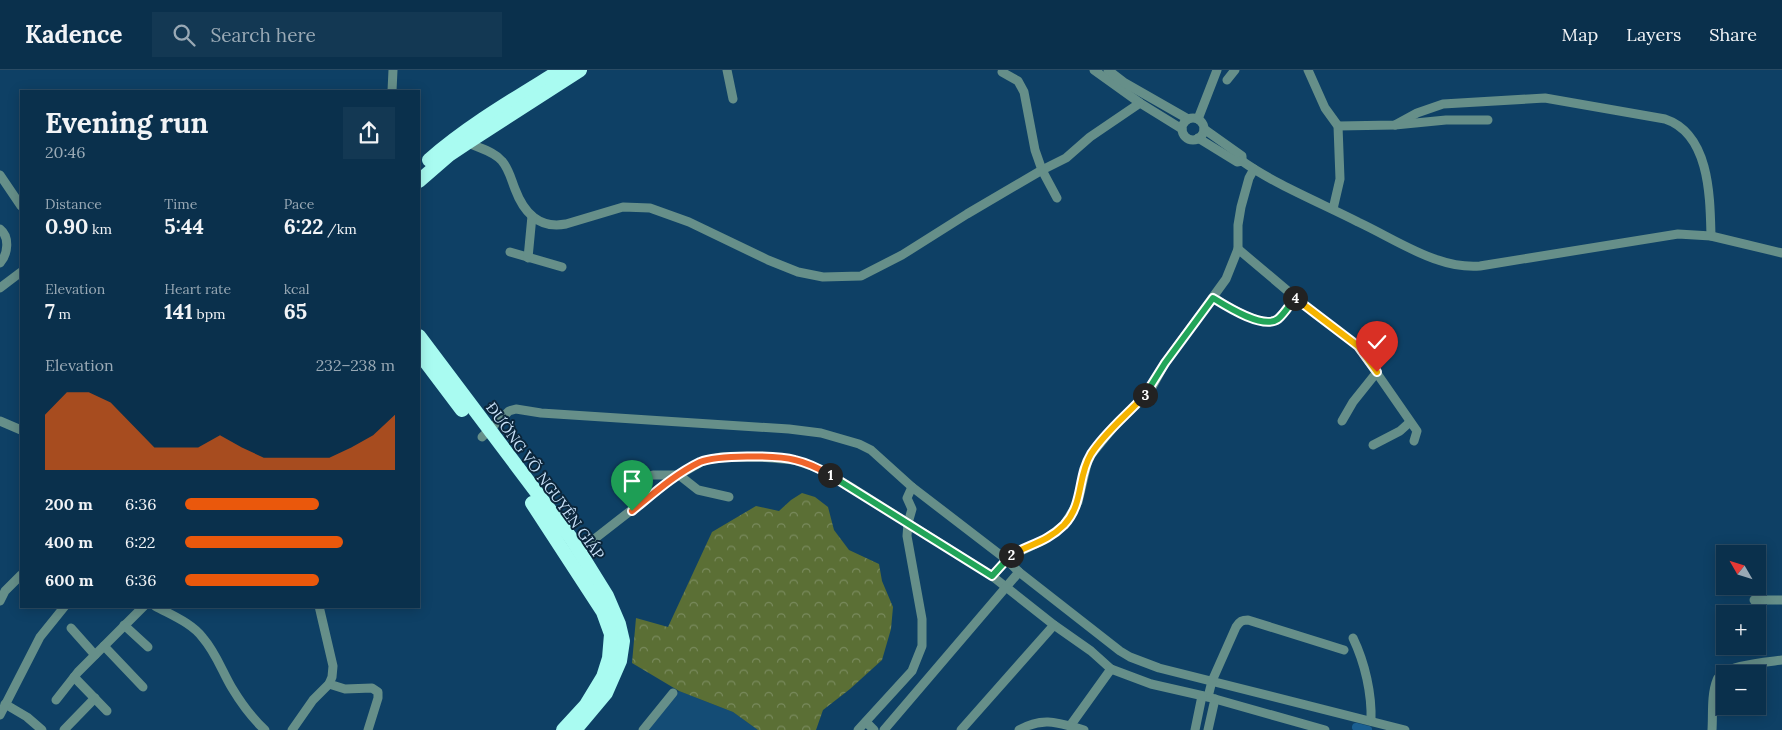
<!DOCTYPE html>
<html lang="en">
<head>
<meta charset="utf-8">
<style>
  body { margin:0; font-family:Lora,serif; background:#133853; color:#f1f3f6; height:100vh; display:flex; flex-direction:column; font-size:19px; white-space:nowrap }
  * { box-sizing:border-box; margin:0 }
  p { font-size:16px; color:#99a9b5 }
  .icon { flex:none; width:28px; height:28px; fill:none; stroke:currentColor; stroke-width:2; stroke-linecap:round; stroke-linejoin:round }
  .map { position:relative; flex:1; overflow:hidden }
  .side { position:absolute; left:20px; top:20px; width:400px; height:518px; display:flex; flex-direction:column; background:#0a304c; border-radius:0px; box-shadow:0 2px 12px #0003,0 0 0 1px #2a4b64 }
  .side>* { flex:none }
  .needle { width:32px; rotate:309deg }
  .buttons { position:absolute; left:1716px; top:475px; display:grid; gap:10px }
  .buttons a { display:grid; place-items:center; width:50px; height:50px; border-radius:0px; background:#0a304c; box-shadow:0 2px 12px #0003,0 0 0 1px #2a4b64; font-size:25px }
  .pin { position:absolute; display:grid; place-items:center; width:42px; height:42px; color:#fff; margin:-51px -21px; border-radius:50% 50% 50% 0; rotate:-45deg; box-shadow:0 0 5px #0007 }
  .pin .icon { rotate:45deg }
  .km { position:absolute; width:25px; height:25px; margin:-12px; border-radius:50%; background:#222; color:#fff; font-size:14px; line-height:25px; text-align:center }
  .round { display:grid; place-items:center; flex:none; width:52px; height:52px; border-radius:0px; background:#133853 }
  .overview { display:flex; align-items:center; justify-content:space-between; height:85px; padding:0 25px }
  h1 { font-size:28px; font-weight:700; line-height:38px }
  .stats { display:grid; grid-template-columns:repeat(3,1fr); gap:8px; height:85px; padding:5px 25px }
  .stats div { display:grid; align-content:center }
  .stats b { font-size:21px; font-weight:700 }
  .stats small { font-size:14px; font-weight:400 }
  .stats p { font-size:14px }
  .chart { height:140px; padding:10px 25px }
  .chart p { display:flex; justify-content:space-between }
  .chart svg { width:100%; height:90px; margin-top:5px; fill:#ea580c; opacity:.7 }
  ul { padding:0 25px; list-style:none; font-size:16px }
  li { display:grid; grid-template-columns:80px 60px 1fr; align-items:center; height:38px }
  li i { height:12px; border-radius:6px; background:#ea580c }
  header { display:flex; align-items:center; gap:30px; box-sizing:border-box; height:70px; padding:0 25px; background:#0a304c; border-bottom:1px solid #2a4b64 }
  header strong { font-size:24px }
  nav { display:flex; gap:28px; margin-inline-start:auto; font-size:18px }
  .search { width:350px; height:45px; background:#133853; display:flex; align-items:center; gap:12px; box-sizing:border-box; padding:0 18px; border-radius:0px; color:#99a9b5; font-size:19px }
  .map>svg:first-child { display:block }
  .built { fill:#144c75 }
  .forest { fill:url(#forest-crowns) }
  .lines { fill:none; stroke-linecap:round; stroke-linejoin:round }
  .canal { stroke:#1b5f91; stroke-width:8 }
  .minor { stroke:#668f89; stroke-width:9 }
  .highway { stroke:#a9fbf1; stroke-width:14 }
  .split-1-casing { stroke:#fff; stroke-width:10 }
  .split-2-casing { stroke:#fff; stroke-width:10 }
  .split-3-casing { stroke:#fff; stroke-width:10 }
  .split-4-casing { stroke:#fff; stroke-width:10 }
  .split-5-casing { stroke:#fff; stroke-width:10 }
  .split-1 { stroke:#f0652b; stroke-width:6 }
  .split-2 { stroke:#22a559; stroke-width:6 }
  .split-3 { stroke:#f5b400; stroke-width:6 }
  .split-4 { stroke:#22a559; stroke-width:6 }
  .split-5 { stroke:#f5b400; stroke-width:6 }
  .labels { text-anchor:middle; stroke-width:4; stroke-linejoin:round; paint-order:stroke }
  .street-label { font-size:15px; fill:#cae3fa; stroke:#0b263b }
</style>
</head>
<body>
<header>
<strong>Kadence</strong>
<div class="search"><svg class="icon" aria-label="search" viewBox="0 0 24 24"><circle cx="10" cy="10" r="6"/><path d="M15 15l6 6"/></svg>Search here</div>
<nav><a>Map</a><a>Layers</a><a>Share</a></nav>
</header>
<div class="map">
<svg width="1782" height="660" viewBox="0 0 1782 660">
  <defs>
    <pattern id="forest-crowns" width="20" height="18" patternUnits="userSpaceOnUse" patternTransform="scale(1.25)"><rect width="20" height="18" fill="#5b6f35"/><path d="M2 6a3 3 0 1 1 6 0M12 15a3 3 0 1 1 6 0" fill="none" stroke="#798a5d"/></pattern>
  </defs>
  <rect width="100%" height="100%" fill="#0e4065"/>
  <polygon class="built" points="679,621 733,642 758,660 648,660"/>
  <polygon class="forest" points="802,423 815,427 828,437 834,460 849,480 879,494 882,511 893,537 891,559 882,590 850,619 823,640 816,660 758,660 733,642 679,621 632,593 636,548 668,557 712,462 756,436 779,441 791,430"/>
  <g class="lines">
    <polyline class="canal" points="1356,657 1368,660"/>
    <g class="minor">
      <polyline points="727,0 733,29"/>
      <polyline points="1094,0 1140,33 1182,59"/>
      <polyline points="1108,0 1125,13 1188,49"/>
      <polyline points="1308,0 1325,38 1338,56 1340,109 1333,139"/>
      <polyline points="1002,2 1018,11 1024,22 1035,80 1042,100 1057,128"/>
      <polyline points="1227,10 1235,0"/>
      <polyline points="392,21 393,0"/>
      <circle cx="1193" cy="59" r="11"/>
      <polyline points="1198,49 1217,0"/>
      <path d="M1395,55l22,-12 26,-9 102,-6 120,21c45,15 45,78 46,117"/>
      <polyline points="1338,56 1395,55 1446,50 1488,50"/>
      <polyline points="1204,59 1242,86 1242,91"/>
      <path d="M1198,68l39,24 5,-1c34,24 79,42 116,61 26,12 54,30 80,38 14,5 27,7 42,6l198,-32 33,2 71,17"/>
      <path d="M465,71c11,7 28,9 37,20 7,8 9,18 13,28 9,24 24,40 51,35l57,-17 27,1 39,14 79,38 30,12 25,5 38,-1 41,-21 65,-41 75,-44 24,-12 24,-21 50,-34"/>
      <polyline points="0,105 21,136"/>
      <path d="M0,159c10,8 8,25 0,34"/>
      <polyline points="1238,179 1315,244 1358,276 1417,361 1414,371"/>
      <polyline points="510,182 562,197"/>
      <polyline points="528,188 532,146"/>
      <polyline points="0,218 21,202"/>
      <path d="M1213,227c13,9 50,32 65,22 7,-5 12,-14 17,-21"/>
      <polyline points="0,351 21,360"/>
      <polyline points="1342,351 1353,332 1377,302"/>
      <polyline points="482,367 509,341 516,339 541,343 789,359 821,363 859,374 871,380 912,417 1007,490 1019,502 1120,581 1130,587 1159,598 1405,660"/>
      <polyline points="1373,375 1400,361 1410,352"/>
      <polyline points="620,415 653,405 679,405 698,420 729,427"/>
      <polyline points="579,481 670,410 701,392 720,387 760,387 794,390 820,399 854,419 992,506 1054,555 1091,581 1111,599 1151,614 1208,627 1325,660"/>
      <polyline points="992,506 1011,486 1044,470 1064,455 1078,432 1087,394 1091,385 1117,353 1150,321 1165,293 1226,209 1238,179 1238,155 1241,137 1249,108 1254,99"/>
      <polyline points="1754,530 1782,530"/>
      <polyline points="0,531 5,521 21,505"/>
      <path d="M155,536c16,9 37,17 48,32 13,15 19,33 29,50 9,15 20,30 33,42"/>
      <polyline points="124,555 148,577"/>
      <polyline points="71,558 95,585"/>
      <path d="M1353,568c12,25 19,56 18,83"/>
      <polyline points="104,576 143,617"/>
      <polyline points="74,607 107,641"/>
      <polyline points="329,614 345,619 372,618 378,622 378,628 368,660"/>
      <path d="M1208,627l4,-16 24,-54c4,-6 6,-7 12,-7l96,30"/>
      <polyline points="56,630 78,602 144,536"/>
      <polyline points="5,634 27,647 42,660"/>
      <polyline points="0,645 40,567 65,536"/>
      <polyline points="866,652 874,660"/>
      <polyline points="1070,656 1111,599"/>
      <polyline points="64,660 95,628"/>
      <polyline points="292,660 313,630 329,614 332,607 333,596 319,536"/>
      <polyline points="643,660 673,623"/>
      <polyline points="858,660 912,601 922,576 922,549 907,466 908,453 912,439 907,428 912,417"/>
      <polyline points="884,660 1019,502"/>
      <polyline points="961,660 1054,555"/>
      <path d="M1019,660c24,-14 40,-7 65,0"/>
      <polyline points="1195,660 1202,626"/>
      <polyline points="1208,660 1215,629"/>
      <path d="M1712,660c1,-16 -1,-35 5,-50 5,-15 51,-18 65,-20"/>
    </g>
    <g class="highway">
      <path d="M429,90c40,-35 87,-62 132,-90"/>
      <polyline points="419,111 449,85 467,73 580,0"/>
      <polyline points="419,266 571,468 607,526 619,554 623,571 620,591 606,623 575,660"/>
      <polyline points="419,283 462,340"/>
      <polyline points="532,433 603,542 611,564 609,588 603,607 586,635 563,660"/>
    </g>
  </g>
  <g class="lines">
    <defs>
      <path id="split-1" d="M632,441c21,-17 43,-37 68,-49 17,-7 77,-7 95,-2 13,3 25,9 35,15"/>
      <polyline id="split-2" points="830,405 992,506 1011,485"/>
      <path id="split-3" d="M1011,485c19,-11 36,-13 53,-30 20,-21 13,-48 27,-71 15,-23 36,-39 54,-59"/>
      <path id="split-4" d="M1145,325l20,-32 48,-65c13,8 50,32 65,21 7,-6 12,-15 17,-21"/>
      <polyline id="split-5" points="1295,228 1358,276 1377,302"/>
    </defs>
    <use href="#split-1" class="split-1-casing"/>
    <use href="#split-2" class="split-2-casing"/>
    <use href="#split-3" class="split-3-casing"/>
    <use href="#split-4" class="split-4-casing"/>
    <use href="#split-5" class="split-5-casing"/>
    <use href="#split-1" class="split-1"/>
    <use href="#split-2" class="split-2"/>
    <use href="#split-3" class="split-3"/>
    <use href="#split-4" class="split-4"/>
    <use href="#split-5" class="split-5"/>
  </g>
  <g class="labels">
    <g class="street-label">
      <text transform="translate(545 411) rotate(54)" y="5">ĐƯỜNG VÕ NGUYÊN GIÁP</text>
    </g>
  </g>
</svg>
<div class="buttons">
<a><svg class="needle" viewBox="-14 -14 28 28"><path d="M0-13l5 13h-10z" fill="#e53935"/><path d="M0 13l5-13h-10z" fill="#99a9b5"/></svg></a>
<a>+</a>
<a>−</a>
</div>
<div class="pin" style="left:632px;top:441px;background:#1e9e55"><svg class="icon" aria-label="arrive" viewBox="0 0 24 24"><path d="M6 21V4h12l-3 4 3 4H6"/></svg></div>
<div class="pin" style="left:1377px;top:302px;background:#d93025"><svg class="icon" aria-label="check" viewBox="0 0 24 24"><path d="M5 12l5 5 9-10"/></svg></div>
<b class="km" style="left:830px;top:405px">1</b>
<b class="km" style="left:1011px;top:485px">2</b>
<b class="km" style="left:1145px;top:325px">3</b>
<b class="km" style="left:1295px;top:228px">4</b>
<section class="side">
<div class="overview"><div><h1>Evening run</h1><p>20:46</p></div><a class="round"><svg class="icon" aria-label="share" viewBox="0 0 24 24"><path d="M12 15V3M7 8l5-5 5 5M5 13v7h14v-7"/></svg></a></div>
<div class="stats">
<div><p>Distance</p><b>0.90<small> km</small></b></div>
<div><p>Time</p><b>5:44</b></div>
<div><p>Pace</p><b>6:22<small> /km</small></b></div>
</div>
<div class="stats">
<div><p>Elevation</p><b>7<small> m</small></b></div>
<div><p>Heart rate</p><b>141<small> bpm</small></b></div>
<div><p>kcal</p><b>65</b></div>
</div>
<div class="chart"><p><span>Elevation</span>232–238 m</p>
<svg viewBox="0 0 160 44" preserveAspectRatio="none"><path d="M0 44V17L10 6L20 6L30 11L40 22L50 33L60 33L70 33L80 27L90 33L100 38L110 38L120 38L130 38L140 33L150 27L160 17V44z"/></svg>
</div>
<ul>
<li><b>200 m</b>6:36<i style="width:64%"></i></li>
<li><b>400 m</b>6:22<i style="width:75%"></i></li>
<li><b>600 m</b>6:36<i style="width:64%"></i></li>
</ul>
</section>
</div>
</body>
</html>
